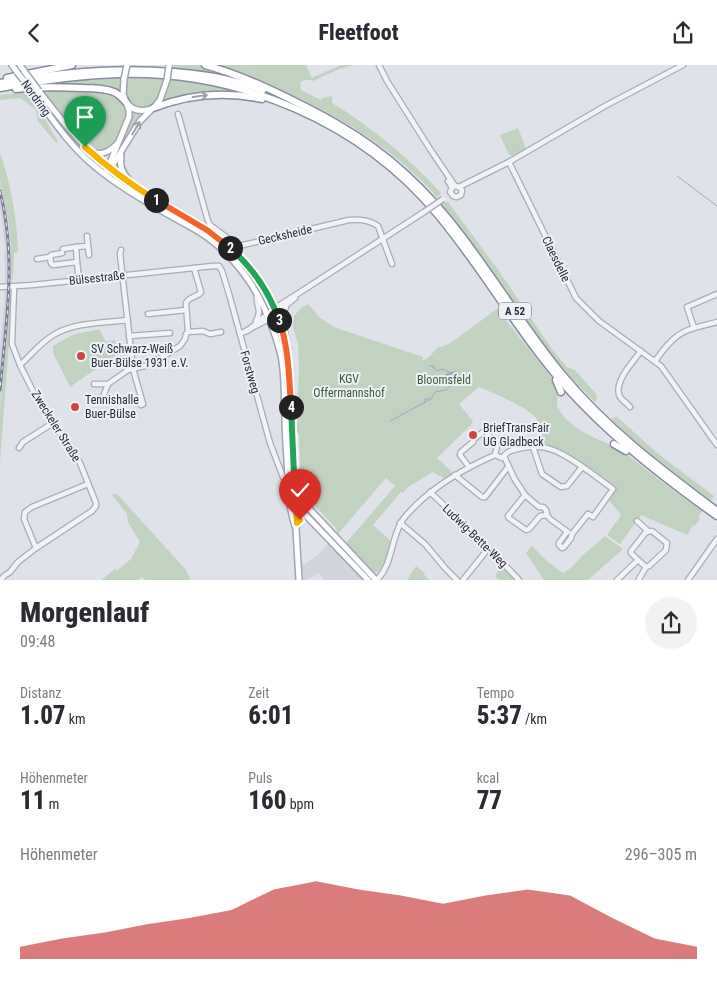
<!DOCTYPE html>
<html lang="de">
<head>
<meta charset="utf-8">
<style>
  body { margin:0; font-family:"Roboto Condensed",sans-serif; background:#f2f2f3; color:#2b2b33; height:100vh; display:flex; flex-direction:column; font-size:19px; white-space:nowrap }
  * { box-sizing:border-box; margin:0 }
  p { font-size:16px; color:#7c7c81 }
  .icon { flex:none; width:28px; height:28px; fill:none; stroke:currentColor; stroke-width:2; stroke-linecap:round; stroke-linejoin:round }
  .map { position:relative; height:515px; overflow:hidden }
  .drawer { display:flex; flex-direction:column; background:#fff; flex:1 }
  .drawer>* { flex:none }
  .pin { position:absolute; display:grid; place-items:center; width:42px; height:42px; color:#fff; margin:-51px -21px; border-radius:50% 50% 50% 0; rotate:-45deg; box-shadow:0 0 5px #0007 }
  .pin .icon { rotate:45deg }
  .km { position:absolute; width:25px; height:25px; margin:-12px; border-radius:50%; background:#222; color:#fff; font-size:14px; line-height:25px; text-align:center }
  .round { display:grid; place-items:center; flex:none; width:52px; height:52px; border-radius:26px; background:#f2f2f3 }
  .summary { display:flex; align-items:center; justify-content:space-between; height:85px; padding:0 20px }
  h1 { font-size:28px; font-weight:800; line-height:38px }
  .figures { display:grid; grid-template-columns:repeat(3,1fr); gap:8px; height:85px; padding:5px 20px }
  .figures div { display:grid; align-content:center }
  .figures b { font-size:25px; font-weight:800 }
  .figures small { font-size:14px; font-weight:400 }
  .figures p { font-size:14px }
  .chart { height:140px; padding:10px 20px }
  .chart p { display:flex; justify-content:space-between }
  .chart svg { width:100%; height:90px; margin-top:5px; fill:#cd4645; opacity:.7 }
  header { display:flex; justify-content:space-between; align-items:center; height:65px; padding:0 20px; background:#fff; font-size:22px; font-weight:800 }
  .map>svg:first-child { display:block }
  .built { fill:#d1d4dd }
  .green { fill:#c2d2c1 }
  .water { fill:#9aaac8 }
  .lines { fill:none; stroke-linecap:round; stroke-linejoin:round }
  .stream { stroke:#9aaac8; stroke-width:1 }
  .minor-casing { stroke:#a8acb6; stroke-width:7 }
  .major-casing { stroke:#9fa4b4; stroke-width:8 }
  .highway-casing { stroke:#878d9f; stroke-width:9 }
  .minor { stroke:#f2f3f7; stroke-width:4.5 }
  .major { stroke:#fff; stroke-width:5 }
  .highway { stroke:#fff; stroke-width:6 }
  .rail-casing { stroke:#797e92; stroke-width:3 }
  .rail { stroke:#eff1f6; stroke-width:1; stroke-dasharray:4; stroke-linecap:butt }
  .minor-bridge-casing { stroke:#a8acb6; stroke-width:7; stroke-linecap:butt }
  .major-bridge-casing { stroke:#9fa4b4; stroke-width:8; stroke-linecap:butt }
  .minor-bridge { stroke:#f2f3f7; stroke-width:4.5 }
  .major-bridge { stroke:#fff; stroke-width:5 }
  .oneway { stroke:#9ea0a9 }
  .split-1-casing { stroke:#fff; stroke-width:10 }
  .split-2-casing { stroke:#fff; stroke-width:10 }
  .split-3-casing { stroke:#fff; stroke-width:10 }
  .split-4-casing { stroke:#fff; stroke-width:10 }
  .split-5-casing { stroke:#fff; stroke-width:10 }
  .split-6-casing { stroke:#fff; stroke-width:10 }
  .split-1 { stroke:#f5b400; stroke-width:6 }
  .split-2 { stroke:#f0652b; stroke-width:6 }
  .split-3 { stroke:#22a559; stroke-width:6 }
  .split-4 { stroke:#f0652b; stroke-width:6 }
  .split-5 { stroke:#22a559; stroke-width:6 }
  .split-6 { stroke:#f5b400; stroke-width:6 }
  .poi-dot { fill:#cd4645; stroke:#eff1f6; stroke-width:2 }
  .labels { text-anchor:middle; stroke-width:4; stroke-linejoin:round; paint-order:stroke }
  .shield { fill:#eff1f6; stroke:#646877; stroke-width:1 }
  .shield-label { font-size:11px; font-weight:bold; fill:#282d40 }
  .street-label { font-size:12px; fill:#282d40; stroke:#eff1f6 }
  .poi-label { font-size:12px; fill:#282d40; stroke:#eff1f6; text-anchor:start }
  .park-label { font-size:12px; fill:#375b36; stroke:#eff1f6 }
</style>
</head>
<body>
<header><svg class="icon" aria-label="back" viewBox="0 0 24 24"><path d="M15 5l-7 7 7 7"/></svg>Fleetfoot<svg class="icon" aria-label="share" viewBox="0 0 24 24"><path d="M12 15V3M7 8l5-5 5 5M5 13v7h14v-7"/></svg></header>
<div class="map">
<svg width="717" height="515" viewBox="0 0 717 515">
  <rect width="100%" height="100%" fill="#dfe2e8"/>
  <g class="built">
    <polygon points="0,116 8,155 11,175 11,207 13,212 0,346 0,285 4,241 5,205 4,187 5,187 5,183 0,142"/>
    <polygon points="329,478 344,493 364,515 324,515 319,508 307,515 302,515 302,501 319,489"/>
  </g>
  <g class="green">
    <polygon points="172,0 200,0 258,19 226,11 172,3"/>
    <path d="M211,0h95l6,13 29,-13h14l-16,4 -26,12c-5,-2 -9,-2 -13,2l1,7 20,10 1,-2 10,-2v7c41,25 77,55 109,90l-4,4c-57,-66 -145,-106 -226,-132z"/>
    <path d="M127,12l38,2c-2,6 -3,14 -6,20 -7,10 -19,13 -28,5 -3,-2 -4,-3 -5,-6 -2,-7 0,-14 1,-21z"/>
    <polygon points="97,13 122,13 122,30 118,27 38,20"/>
    <polygon points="170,14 218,21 243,29 159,39 164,32"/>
    <polygon points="42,24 70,24 112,28 125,38 127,47 125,56 117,75 113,82 107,87 94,87 74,66"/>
    <polygon points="28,27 38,41 58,77 56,78 38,56 36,45 21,33 0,35 0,30"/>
    <path d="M130,44l7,4h7l-6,7 -27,46c8,-19 17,-37 19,-57z"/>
    <polygon points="518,63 526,84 511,91 508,88 500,70"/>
    <path d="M0,88c11,31 17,66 18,99l-4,1 -1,24 -2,-5v-32l-3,-20 -8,-39z"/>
    <polygon points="448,137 499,206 552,284 567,302 575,305 590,322 596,329 597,334 595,337 561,303 441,139 443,138"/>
    <polygon points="11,225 9,277 0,397 0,346"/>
    <path d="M308,239l12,14 14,9 89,30 -1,4 7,-4 8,-9 12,-4 48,-35 61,77 -1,20c14,28 48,34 73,48l-1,2 34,27 39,28 -4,6 2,2 -5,7 -2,-1 -6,10 -46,-20 -21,29 -13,-9 14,-20 -13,-16 7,-11 -52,-35 -24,-8c0,-8 2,-16 -1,-24 -7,-13 -45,-28 -59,-34l-20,17 14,17 -2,4 -34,33 17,16 -9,5 -12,-7 -25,15 -5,6 -2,-1 -28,33 18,16c-3,10 -5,23 -13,31h-4l-28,-29 49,-57 -9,-8 -48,56 -2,-6 -6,-6 -27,-29 -2,-4 -2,-55 -2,-1v-8l2,-57 -1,-24 -5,-17 1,-11 7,-8z"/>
    <polygon points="99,264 106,277 115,275 116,290 70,322 53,288 53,281 72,270"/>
    <polygon points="616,351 657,388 714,431 710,437 635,378 611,355"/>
    <polygon points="115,429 117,429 186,505 191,515 145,515 142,512 138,515 101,515 115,504 118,505 131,494 140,477 128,457 127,449 112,430"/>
    <polygon points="605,471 623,484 588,515 544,515 526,488 532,481 548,497 563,508 572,502 583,490"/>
    <polygon points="501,499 515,513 515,515 500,515 495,512"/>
    <polygon points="416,501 425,508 424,510 430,515 407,515"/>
  </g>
  <polygon class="water" points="455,306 458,307 459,311 468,314 467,316 464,316 451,321 450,318 445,311 445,309"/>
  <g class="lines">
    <g class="stream">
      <polyline points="677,111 717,141"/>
      <path d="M430,301h4v2c3,3 5,3 8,1l9,4"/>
      <polyline points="424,338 425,334 429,334"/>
      <polyline points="390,356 431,334 435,327 446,325 450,321"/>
    </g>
    <defs>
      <g id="minor">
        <polyline points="379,0 387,16 430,84 455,121"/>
        <path d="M178,49l30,107 2,4 19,14 5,6 5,1 110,-26c10,-1 21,0 29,6l14,38"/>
        <polyline points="509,97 576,233 599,256 661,301 717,380"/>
        <polyline points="448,116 452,123 450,127 453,131 457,132 461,130 462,125 459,122 455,121 452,123"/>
        <polyline points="459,122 509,97 605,41 683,0"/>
        <polyline points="88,181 89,190"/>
        <polyline points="63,184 76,182"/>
        <polyline points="121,185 120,189 133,304 143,339 141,340"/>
        <polyline points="50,192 51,198 53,200 77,197 79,215"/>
        <polyline points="37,194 50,192 51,190 62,188"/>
        <polyline points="77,197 76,182 88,181 87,171"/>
        <polyline points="0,222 32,220 213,201 219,201 222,206 229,229 270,378 283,412"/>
        <polyline points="148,249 186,245"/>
        <path d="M256,256c7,-12 -1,-15 1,-27"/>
        <polyline points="694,263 687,242 717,229"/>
        <polyline points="247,266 275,243 302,226 424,147"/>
        <polyline points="188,267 203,266 210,269 221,267"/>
        <polyline points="240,269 269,254 295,233"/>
        <polyline points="129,271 170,268"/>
        <path d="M286,278c0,-13 -6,-25 0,-36"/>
        <path d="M655,296c6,-8 12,-17 21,-24 11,-9 27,-11 41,-15"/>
        <path d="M20,300c11,-10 22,-24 35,-31 22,-12 49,-11 73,-14"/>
        <polyline points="94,319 108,319"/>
        <path d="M103,332l5,-13 20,-14 21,-5 31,-19 5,-7 1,-5 2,-2 -2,-29c3,-7 11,-5 15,-11l-7,-24"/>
        <path d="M630,342c-3,-4 -9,-7 -11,-12 -4,-15 14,-33 22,-44"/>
        <polyline points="533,382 542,409 561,422 567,421 582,402"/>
        <polyline points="19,383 23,377 53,358"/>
        <polyline points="504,391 514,413 525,430 508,451 509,453 526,465 529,464 540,451 547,450"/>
        <polyline points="469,402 460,390 461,387 473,377 474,374 483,367 486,367 497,381 495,390"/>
        <polyline points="455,410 482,432 485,432 508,402"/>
        <polyline points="430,427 449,445 474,473 501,496 519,515"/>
        <polyline points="525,430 539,442 543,442 546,445 547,450 550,454 568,467"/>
        <polyline points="637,456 648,466"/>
        <polyline points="400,458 425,479 445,503 457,515"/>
        <polyline points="36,483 24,454 25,447 32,442 88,419"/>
        <polyline points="639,514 646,502"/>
        <polyline points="1,515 4,511 10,507 18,497 36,483 92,446 96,441 96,438 80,398 37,334 20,300 12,279 14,222"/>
        <path d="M377,515c16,-17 13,-38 24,-57 3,-7 10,-12 15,-18 23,-22 49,-37 79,-50l7,3c6,-8 11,-8 20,-10 11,-2 22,-2 31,2 19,7 43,27 60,39l-20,28 -5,-3 -16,20 -1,4 -7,9 -2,1 -3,-3v-2l8,-11"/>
        <polyline points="463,515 487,485"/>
        <polyline points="617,515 638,495 631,488 631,486 646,467 652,466 667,478 666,485 649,501 646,502 638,495"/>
        <polyline points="688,515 717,474"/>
      </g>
      <g id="major">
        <polyline points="12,0 17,7"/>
        <polyline points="20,0 24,6"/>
        <path d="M32,26c20,28 39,57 66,78 22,18 48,33 73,47 12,7 25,13 36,21 25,18 46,45 58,73 7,16 14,33 17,51 3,18 2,38 3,56 0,14 1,28 2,42 1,23 1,46 8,67"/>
        <path d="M39,26c21,27 42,55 69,76 27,22 58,37 87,55 51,32 84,73 92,133l10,168 -1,6 3,51"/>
        <path d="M127,38c6,8 14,9 23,6"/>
        <path d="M92,88c11,2 17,-1 25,-9"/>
        <path d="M121,91c-2,10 1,17 8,24"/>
        <polyline points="107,105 129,52 129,45 123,29 124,14"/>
        <polyline points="109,106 140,56 155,41 160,35 167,15"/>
        <polyline points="296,426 301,435 376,515"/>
        <polyline points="295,439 368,515"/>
      </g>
      <g id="highway">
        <path d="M205,0c30,8 59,21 87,35 16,8 32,16 47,25 49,28 91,68 125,114 33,44 62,91 97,134 45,55 100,96 156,138"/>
        <polyline points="7,13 72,0"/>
        <path d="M0,18c71,-13 144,-18 215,-6 17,4 33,7 48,13"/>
        <path d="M0,23c39,-7 80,-13 120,-14 120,-3 241,48 318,141 46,55 81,119 129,173 44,49 96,90 150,128"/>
        <path d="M16,24c22,-3 45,-2 67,-1 10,0 21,0 31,4 5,2 8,6 12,10"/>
        <path d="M153,43c36,-14 72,-17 109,-9"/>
        <polyline points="556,315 561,327"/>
        <polyline points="614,379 626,386"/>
      </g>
    </defs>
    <use href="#minor" class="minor-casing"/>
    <use href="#major" class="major-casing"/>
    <use href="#highway" class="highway-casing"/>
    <use href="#minor" class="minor"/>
    <use href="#major" class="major"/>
    <use href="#highway" class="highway"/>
    <defs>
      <path id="rail" d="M0,126c17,68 6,131 0,199"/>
    </defs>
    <use href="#rail" class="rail-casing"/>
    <use href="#rail" class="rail"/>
    <defs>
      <polyline id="minor-bridge" points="424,147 443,134"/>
      <g id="major-bridge">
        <polyline points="24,6 39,26"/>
        <polyline points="17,7 32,26"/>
        <polyline points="124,14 127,0"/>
        <polyline points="167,15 169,1"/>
      </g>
    </defs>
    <use href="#minor-bridge" class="minor-bridge-casing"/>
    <use href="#major-bridge" class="major-bridge-casing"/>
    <use href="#minor-bridge" class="minor-bridge"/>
    <use href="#major-bridge" class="major-bridge"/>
  </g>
  <defs><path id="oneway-shaft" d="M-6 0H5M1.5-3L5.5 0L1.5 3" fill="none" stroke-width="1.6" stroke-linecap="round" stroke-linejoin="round" transform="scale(1.25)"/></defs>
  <g class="oneway">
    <use href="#oneway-shaft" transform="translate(200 31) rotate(-8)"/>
    <use href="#oneway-shaft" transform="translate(136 63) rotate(-59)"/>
  </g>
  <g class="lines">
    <defs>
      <path id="split-1" d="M85,82c22,20 45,37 71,53"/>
      <polyline id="split-2" points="156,135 207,165 230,183"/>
      <path id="split-3" d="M230,183c22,19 39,44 49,72"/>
      <path id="split-4" d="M279,255c10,28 10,58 12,87"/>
      <polyline id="split-5" points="291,342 295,431"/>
      <polyline id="split-6" points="295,431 297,458 300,455"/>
    </defs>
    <use href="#split-1" class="split-1-casing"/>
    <use href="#split-2" class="split-2-casing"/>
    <use href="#split-3" class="split-3-casing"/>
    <use href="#split-4" class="split-4-casing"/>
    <use href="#split-5" class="split-5-casing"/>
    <use href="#split-6" class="split-6-casing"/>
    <use href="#split-1" class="split-1"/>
    <use href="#split-2" class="split-2"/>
    <use href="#split-3" class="split-3"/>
    <use href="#split-4" class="split-4"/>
    <use href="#split-5" class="split-5"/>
    <use href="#split-6" class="split-6"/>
  </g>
  <g class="poi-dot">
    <circle cx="81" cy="291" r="5"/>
    <circle cx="75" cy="342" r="5"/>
    <circle cx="473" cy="370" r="5"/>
  </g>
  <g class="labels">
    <rect class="shield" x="499" y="237.5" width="32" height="17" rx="4"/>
    <g class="shield-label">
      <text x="515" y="250">A 52</text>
    </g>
    <g class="street-label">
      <text transform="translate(36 33) rotate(54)" y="4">Nordring</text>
      <text transform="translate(285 170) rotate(-13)" y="4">Gecksheide</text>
      <text transform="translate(556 194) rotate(64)" y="4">Claesdelle</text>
      <text transform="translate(97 213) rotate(-6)" y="4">Bülsestraße</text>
      <text transform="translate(250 307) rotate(74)" y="4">Forstweg</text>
      <text transform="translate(56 361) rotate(58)" y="4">Zweckeler Straße</text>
      <text transform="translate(475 471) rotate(44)" y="4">Ludwig-Bette-Weg</text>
    </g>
    <g class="poi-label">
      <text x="91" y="288">SV Schwarz-Weiß<tspan x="91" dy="14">Buer-Bülse 1931 e.V.</tspan></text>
      <text x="85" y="339">Tennishalle<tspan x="85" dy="14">Buer-Bülse</tspan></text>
      <text x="483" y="367">BriefTransFair<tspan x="483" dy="14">UG Gladbeck</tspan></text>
    </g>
    <g class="park-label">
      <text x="349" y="318">KGV<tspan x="349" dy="14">Offermannshof</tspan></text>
      <text x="444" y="319">Bloomsfeld</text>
    </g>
  </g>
</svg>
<div class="pin" style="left:85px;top:82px;background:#1e9e55"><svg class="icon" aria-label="arrive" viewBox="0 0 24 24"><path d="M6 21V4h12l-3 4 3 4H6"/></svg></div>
<div class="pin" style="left:300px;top:455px;background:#d93025"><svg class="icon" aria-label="check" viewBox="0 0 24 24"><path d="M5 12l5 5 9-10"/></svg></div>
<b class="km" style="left:156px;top:135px">1</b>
<b class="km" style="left:230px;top:183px">2</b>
<b class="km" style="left:279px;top:255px">3</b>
<b class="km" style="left:291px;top:342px">4</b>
</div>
<section class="drawer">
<div class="summary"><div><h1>Morgenlauf</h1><p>09:48</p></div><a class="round"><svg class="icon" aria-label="share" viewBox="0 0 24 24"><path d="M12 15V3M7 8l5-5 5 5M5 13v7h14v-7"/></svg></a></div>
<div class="figures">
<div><p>Distanz</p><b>1.07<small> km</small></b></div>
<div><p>Zeit</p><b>6:01</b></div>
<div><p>Tempo</p><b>5:37<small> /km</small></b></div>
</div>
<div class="figures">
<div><p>Höhenmeter</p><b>11<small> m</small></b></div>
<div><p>Puls</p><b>160<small> bpm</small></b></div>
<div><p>kcal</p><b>77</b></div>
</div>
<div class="chart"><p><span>Höhenmeter</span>296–305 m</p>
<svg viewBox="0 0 160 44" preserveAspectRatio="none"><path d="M0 44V38L10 34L20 31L30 27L40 24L50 20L60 10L70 6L80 10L90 13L100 17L110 13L120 10L130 13L140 24L150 34L160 38V44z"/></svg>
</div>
</section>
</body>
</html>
